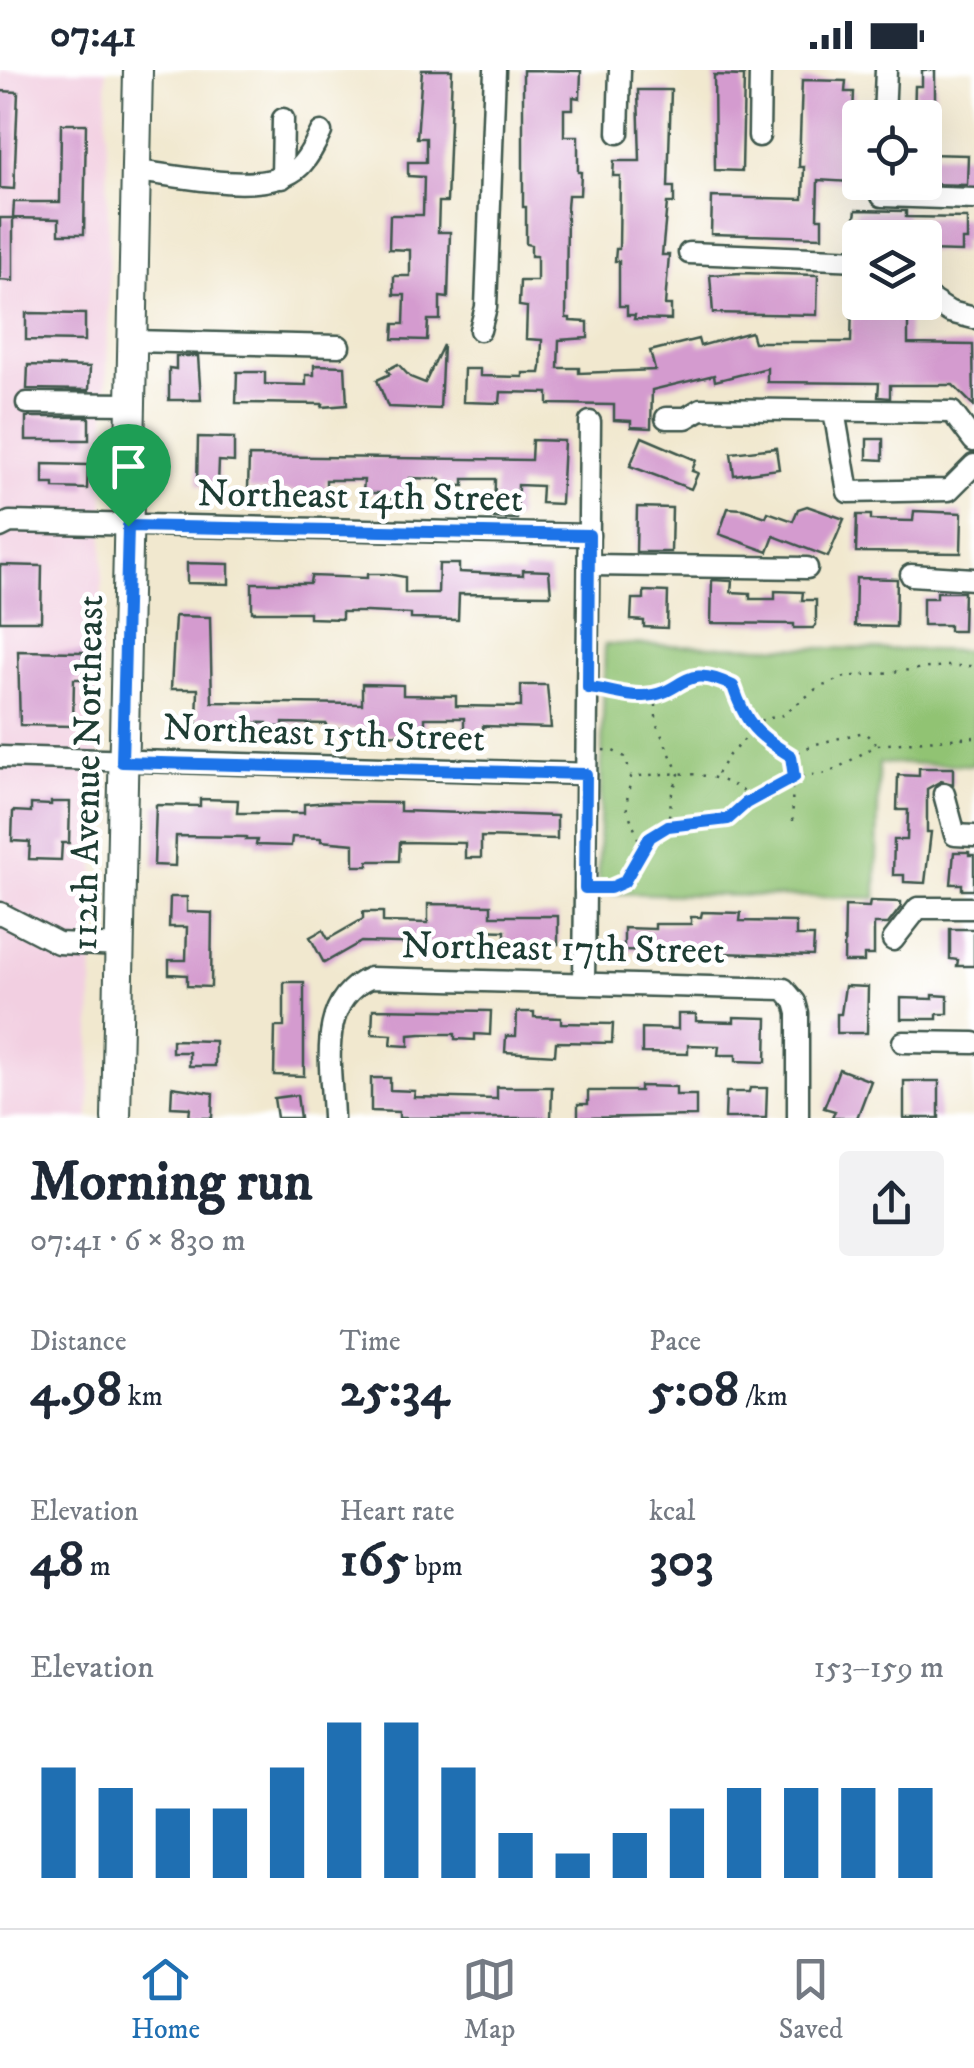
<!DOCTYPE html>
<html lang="en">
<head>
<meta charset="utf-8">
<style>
  body { margin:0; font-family:"IM FELL DW Pica",serif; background:#f2f2f3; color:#1f2937; height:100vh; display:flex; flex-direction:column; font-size:38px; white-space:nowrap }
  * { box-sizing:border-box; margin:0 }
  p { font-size:32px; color:#747a83 }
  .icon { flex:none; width:55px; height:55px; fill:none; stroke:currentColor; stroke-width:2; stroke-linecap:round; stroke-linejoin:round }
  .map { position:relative; height:1048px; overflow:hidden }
  .details { display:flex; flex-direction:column; background:#fff; flex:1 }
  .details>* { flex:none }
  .tools { position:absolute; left:842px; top:30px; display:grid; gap:20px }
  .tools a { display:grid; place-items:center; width:100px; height:100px; border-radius:10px; background:#fff; box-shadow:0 10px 40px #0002; font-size:50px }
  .pin { position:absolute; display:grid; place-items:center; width:85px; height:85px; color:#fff; margin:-102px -42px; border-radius:50% 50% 50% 0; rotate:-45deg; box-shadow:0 0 10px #0007 }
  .pin .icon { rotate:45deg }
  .round { display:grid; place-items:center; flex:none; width:105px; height:105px; border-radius:10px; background:#f2f2f3 }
  .head { display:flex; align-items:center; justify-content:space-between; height:170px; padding:0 30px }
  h1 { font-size:55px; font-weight:700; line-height:75px }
  .metrics { display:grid; grid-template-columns:repeat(3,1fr); gap:15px; height:170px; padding:10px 30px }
  .metrics div { display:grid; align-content:center }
  .metrics b { font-size:50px; font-weight:700 }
  .metrics small { font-size:28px; font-weight:400 }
  .metrics p { font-size:28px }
  .chart { height:280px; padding:20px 30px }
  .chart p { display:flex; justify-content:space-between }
  .chart svg { width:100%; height:180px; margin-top:10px; stroke:#1f6fb2; stroke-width:6 }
  .status { display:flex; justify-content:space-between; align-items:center; height:70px; padding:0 50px; background:#fff; direction:ltr }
  .status svg { height:28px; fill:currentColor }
  .menu { display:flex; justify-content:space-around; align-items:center; height:140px; border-top:2px solid #e0e1e3; background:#fff; font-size:28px; color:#747a83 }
  .menu a { display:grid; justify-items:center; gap:5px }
  .menu .current { color:#1f6fb2 }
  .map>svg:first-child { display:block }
  .built { fill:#f2cfe1 }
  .green { fill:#91c373; stroke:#588054; stroke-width:2.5 }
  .building { fill:#d49bcf }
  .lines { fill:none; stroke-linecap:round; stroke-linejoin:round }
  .minor-casing { stroke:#3e574b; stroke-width:25 }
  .major-casing { stroke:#3e574b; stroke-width:32 }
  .path { stroke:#3e574b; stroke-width:2.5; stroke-dasharray:2.5 8; stroke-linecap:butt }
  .minor { stroke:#fff; stroke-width:20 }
  .major { stroke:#fff; stroke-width:28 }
  .route-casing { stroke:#fff; stroke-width:20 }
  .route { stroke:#1a73e8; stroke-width:12 }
  .labels { text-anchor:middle; stroke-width:9; stroke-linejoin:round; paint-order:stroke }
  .street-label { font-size:38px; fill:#1f3d34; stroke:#fff }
</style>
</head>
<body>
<div class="status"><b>07:41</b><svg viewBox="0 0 49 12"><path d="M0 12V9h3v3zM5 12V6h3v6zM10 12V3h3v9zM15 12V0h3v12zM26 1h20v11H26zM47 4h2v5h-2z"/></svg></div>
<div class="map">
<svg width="974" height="1048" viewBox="0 0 974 1048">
  <rect width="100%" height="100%" fill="#fff"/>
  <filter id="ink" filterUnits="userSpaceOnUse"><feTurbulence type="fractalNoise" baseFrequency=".01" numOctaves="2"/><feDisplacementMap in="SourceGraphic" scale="20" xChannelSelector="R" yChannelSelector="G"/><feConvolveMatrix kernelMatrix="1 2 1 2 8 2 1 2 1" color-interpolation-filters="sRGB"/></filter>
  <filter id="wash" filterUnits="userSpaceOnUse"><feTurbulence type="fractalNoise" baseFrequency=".0048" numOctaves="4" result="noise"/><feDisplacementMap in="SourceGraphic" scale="40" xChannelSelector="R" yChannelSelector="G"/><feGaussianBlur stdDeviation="2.25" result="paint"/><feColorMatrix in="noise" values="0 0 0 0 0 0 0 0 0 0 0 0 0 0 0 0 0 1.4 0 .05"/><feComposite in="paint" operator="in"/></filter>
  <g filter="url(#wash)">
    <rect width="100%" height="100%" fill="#f1e8cf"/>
    <polygon class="built" points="0,0 106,0 109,220 89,1048 0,1048"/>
    <polygon class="green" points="605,574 974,581 974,695 879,693 876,828 598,823"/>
    <g id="blocks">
      <g class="building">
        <polygon points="422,0 452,0 447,132 439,132 438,162 450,162 448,228 440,227 440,250 428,250 427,270 393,269 394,254 404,254 405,225 394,225 394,206 410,206 410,180 389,179 390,145 423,145 424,107 408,106 408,92 426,92 426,68 417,68"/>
        <polygon points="523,0 581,1 580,28 573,27 573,39 564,39 564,66 578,66 578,102 581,102 580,125 568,125 567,138 566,248 570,248 570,251 588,252 588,268 559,270 558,298 579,298 579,303 655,300 650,281 698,269 700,276 751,262 754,272 851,272 852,232 908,232 908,274 973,275 974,336 953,315 890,315 890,328 878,327 879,313 767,312 767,298 715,311 714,305 652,320 651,358 631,357 631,351 614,350 614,335 548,334 548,323 501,322 500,333 463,332 464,299 480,299 480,306 523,307 523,303 540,303 541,297 542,270 526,269 527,237 519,236 520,211 537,211 537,186 531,186 531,175 526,174 526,137 523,137"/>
        <polygon points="922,0 935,0 935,48 914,48 915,16 922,16"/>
        <polygon points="714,5 744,6 742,101 715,100"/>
        <polygon points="802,10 846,11 845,22 854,22 852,66 860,66 859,86 851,85 851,112 818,110 817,148 822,148 822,167 711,164 712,127 803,129 804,97 799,97"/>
        <polygon points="638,20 671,20 668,117 674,117 674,133 667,133 662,185 669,185 665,235 671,235 671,250 634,249 635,245 627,245 627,236 619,236 619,191 615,191 616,179 619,179 620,106 613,106 614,91 640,91"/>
        <polygon points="0,21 18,22 14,119 0,118"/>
        <polygon points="61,54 86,54 84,164 59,164 59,149 13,148 14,132 60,132"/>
        <polygon points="925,84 968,85 967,115 925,114"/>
        <polygon points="856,140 906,141 906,147 967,148 967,170 962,170 962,182 925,181 925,168 852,168"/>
        <polygon points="0,148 13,148 13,211 0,210"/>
        <polygon points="741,203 818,205 817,245 713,243 710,205"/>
        <polygon points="26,243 85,244 85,271 26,270"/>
        <polygon points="443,275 440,339 388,337 377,310 390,304 387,300 398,294 410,307 425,313"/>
        <polygon points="176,286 198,286 201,330 169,330 169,298 176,299"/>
        <polygon points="28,295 90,297 89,320 27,319"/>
        <polygon points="314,295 345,296 347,335 322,337 323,334 236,333 237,302 265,302 265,314 306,315 306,305 314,305"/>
        <rect x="26" y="347" width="63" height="23"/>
        <polygon points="198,367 234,368 234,392 219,391 218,415 197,415"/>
        <polygon points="642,367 696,390 692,401 698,403 691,419 630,396"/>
        <polygon points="867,369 883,369 883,390 867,389"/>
        <polygon points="532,370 564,371 561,434 541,433 542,416 518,415 517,449 494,448 495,409 464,409 464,416 440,415 440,409 410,408 410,429 385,428 385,423 363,423 364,410 326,410 326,424 248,419 249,386 531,390"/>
        <polygon points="776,378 779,399 734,405 731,383"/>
        <polygon points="43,394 88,395 87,419 54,418 54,414 43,414"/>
        <polygon points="807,436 844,449 828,487 774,466 768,482 719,464 728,438 743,439 766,447 768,442 793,451 798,439"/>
        <polygon points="637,437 672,438 671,482 636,482"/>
        <polygon points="914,441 962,443 961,483 856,482 857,445 871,445 871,450 913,451"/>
        <polygon points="187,493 229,494 229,514 187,513"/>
        <polygon points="439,494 459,494 459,502 523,505 523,500 549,501 551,525 459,524 458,550 411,549 411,544 366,542 342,542 342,549 309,548 309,542 252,542 252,513 310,513 311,506 367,508 367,504 387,504 405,507 405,523 438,523"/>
        <polygon points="0,495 42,496 41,551 0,551"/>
        <polygon points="856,508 897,509 896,557 855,556"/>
        <polygon points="712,510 732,511 731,522 750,523 750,529 775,529 775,521 803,522 802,530 816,530 816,555 813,558 794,558 794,554 711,553"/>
        <polygon points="644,521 668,522 667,558 644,557 644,551 631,550 632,529 644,529"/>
        <polygon points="937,522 964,522 963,561 949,561 949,555 923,555 923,528 937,528"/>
        <polygon points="175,546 210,547 212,632 362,634 362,614 403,615 403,625 456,626 456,636 521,637 521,615 547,615 551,658 483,656 483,665 464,665 464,648 425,648 425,665 377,664 377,660 326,658 326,654 283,653 283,657 267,657 267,653 233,652 233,657 203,659 203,655 197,654 198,619 171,619"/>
        <polygon points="18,581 83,582 83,609 74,609 73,656 20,655"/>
        <polygon points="919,698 953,698 953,714 941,711 927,719 927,762 931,762 925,813 904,812 904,805 893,805 894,770 907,770 908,740 897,740 898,705 919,706"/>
        <polygon points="200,729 238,730 237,743 304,743 304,734 329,732 400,733 400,741 557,746 557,769 481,767 481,788 465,788 465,773 400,772 399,791 368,791 368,796 354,796 354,774 321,771 321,768 292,767 291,776 256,775 257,770 246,770 246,767 176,766 175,796 154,795 156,735 200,736"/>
        <polygon points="51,732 70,732 69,773 62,773 61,790 29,789 30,772 12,771 13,741 31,742 31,734 51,735"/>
        <polygon points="954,782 969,782 969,785 974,785 974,820 962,820 962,814 951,814"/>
        <polygon points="170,827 187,827 187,842 212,843 211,917 187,916 187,905 169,904 169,890 186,890 187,857 169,857"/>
        <polygon points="870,831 901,832 901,837 888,854 874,854 874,885 864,885 864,892 844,892 845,836 869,837"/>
        <polygon points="428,834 491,835 491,846 558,846 558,874 505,876 505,861 479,860 479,869 469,869 469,875 361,872 324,893 310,867 323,860 328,869 363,849 363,842 383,842 383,852 428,853"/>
        <polygon points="702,842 741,843 740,851 796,852 796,866 814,866 813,886 624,880 624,858 655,859 655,854 691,854 691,847 701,847"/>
        <polygon points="950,859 974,859 974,896 957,896 958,890 950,889"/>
        <polygon points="284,912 304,912 304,1006 274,1005 275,957 284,957"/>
        <polygon points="845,916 868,917 867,963 837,963 837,944 841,944"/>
        <polygon points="933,925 948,926 948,944 937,944 937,949 901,949 901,928 933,929"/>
        <polygon points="373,939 491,941 490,965 475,964 475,970 455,969 455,964 421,964 409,965 409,976 391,975 392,965 372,964"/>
        <polygon points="517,942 534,942 534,947 561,948 561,953 613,954 612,973 556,972 555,985 505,982 506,966 516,966"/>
        <polygon points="678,944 696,944 696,951 734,952 734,947 767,948 766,992 736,991 736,985 718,985 719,976 688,975 688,984 642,983 642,958 678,959"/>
        <polygon points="172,970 215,971 215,996 189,996 189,982 172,982"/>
        <polygon points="839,999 871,1011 857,1048 832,1048 835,1041 824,1038"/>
        <polygon points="371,1008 390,1008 390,1020 415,1021 414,1027 497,1029 497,1017 552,1017 551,1048 399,1048 399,1042 371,1041"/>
        <rect x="904" y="1011" width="35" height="37"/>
        <polygon points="640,1016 676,1017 676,1025 696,1025 696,1046 578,1048 578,1034 588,1034 588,1021 640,1021"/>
        <polygon points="172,1017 213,1023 212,1048 189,1048 190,1038 171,1037"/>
        <polygon points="750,1018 767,1018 766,1048 725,1048 726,1022 749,1022"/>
        <polygon points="297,1025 300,1048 277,1048 274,1028"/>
      </g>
    </g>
  </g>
  <g filter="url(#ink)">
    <use href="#blocks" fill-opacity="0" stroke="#3e574b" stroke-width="2.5"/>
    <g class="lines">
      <defs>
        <g id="minor">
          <polyline points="884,48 886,0"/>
          <polyline points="618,63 620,0"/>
          <polyline points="759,66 760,0"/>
          <path d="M136,101c42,4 132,27 164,-5 9,-9 15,-22 21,-34"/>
          <polyline points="282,108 283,49"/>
          <polyline points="882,112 882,126 974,129"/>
          <polyline points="689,183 860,190"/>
          <polyline points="925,226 950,242 974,248"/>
          <polyline points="480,260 486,237 495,0"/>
          <polyline points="132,271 339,276"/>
          <polyline points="27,333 131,334"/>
          <polyline points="834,341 848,422 949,420 974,395"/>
          <polyline points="666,348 686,348 701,339 952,342 974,371"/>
          <polyline points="0,457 10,452 589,465"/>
          <polyline points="589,495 807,498"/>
          <polyline points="911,505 974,509"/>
          <polyline points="0,687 586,704"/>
          <polyline points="944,724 955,765 974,766"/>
          <polyline points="0,843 58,873 120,876"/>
          <polyline points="893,870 918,838 974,838"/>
          <polyline points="584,912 590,352"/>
          <polyline points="903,972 974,973"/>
          <path d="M333,1048c-1,-48 -18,-117 37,-140l414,11 11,13 3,11v105"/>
        </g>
        <polyline id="major" points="116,1048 138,0"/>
      </defs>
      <use href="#minor" class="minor-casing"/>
      <use href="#major" class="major-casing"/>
      <g class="path">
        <path d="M607,620c13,2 28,7 41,5 41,-6 35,-34 85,-9 13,39 24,49 58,69"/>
        <polyline points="656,624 656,653 679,704 672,723 668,754"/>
        <polyline points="750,653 783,645 816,619 845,607 946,596 974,596"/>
        <polyline points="603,680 613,681 625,687 631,705"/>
        <polyline points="717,704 729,685 753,661"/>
        <polyline points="793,751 791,685 816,674 864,662 876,674"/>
        <path d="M642,779l-16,-43 5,-29c44,-5 88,-9 122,22"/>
        <polyline points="603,819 624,811 650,767 667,756 728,749 746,733 794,707 829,703 877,675 974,667"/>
      </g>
      <use href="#minor" class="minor"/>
      <use href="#major" class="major"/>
    </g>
  </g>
  <g class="lines" filter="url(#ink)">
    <defs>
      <path id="route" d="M128,456l461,9 -1,153c18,1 38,9 55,8 42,-1 38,-36 90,-10 13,39 24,49 58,70l3,21 -48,26 -18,16 -60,7 -18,11 -26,45 -14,6h-25l1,-114 -464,-12z"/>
    </defs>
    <use href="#route" class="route-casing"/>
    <use href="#route" class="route"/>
  </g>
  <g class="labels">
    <g class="street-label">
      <text transform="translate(360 425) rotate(1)" y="13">Northeast 14th Street</text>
      <text transform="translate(324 662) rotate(2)" y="13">Northeast 15th Street</text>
      <text transform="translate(86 703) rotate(-89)" y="13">112th Avenue Northeast</text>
      <text transform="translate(563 877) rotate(1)" y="13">Northeast 17th Street</text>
    </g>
  </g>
</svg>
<div class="tools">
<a><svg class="icon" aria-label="locate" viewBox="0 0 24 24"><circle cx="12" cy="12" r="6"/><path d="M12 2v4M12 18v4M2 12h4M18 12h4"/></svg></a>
<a><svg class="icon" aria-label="layers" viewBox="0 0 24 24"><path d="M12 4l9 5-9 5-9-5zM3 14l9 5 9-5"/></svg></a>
</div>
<div class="pin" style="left:128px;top:456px;background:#1e9e55"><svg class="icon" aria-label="arrive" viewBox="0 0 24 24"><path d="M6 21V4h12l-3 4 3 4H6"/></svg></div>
</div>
<section class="details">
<div class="head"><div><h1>Morning run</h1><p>07:41 · 6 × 830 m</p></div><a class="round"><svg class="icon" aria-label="share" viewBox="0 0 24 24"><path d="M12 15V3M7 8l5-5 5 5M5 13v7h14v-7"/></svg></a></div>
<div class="metrics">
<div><p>Distance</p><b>4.98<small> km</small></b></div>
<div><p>Time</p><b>25:34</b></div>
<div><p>Pace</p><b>5:08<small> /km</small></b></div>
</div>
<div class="metrics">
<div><p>Elevation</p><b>48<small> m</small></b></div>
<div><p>Heart rate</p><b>165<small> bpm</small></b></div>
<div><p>kcal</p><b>303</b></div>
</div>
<div class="chart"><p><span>Elevation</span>153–159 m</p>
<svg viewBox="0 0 160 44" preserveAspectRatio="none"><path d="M5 44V17M15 44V22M25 44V27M35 44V27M45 44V17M55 44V6M65 44V6M75 44V17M85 44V33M95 44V38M105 44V33M115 44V27M125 44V22M135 44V22M145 44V22M155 44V22"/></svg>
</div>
</section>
<nav class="menu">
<a class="current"><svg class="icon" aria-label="home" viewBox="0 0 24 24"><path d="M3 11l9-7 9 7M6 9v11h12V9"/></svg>Home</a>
<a><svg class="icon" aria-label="map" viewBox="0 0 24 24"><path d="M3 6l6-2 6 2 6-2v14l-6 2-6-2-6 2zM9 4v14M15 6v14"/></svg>Map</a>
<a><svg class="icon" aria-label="saved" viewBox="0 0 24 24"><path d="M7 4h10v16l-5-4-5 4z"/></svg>Saved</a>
</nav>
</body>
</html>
